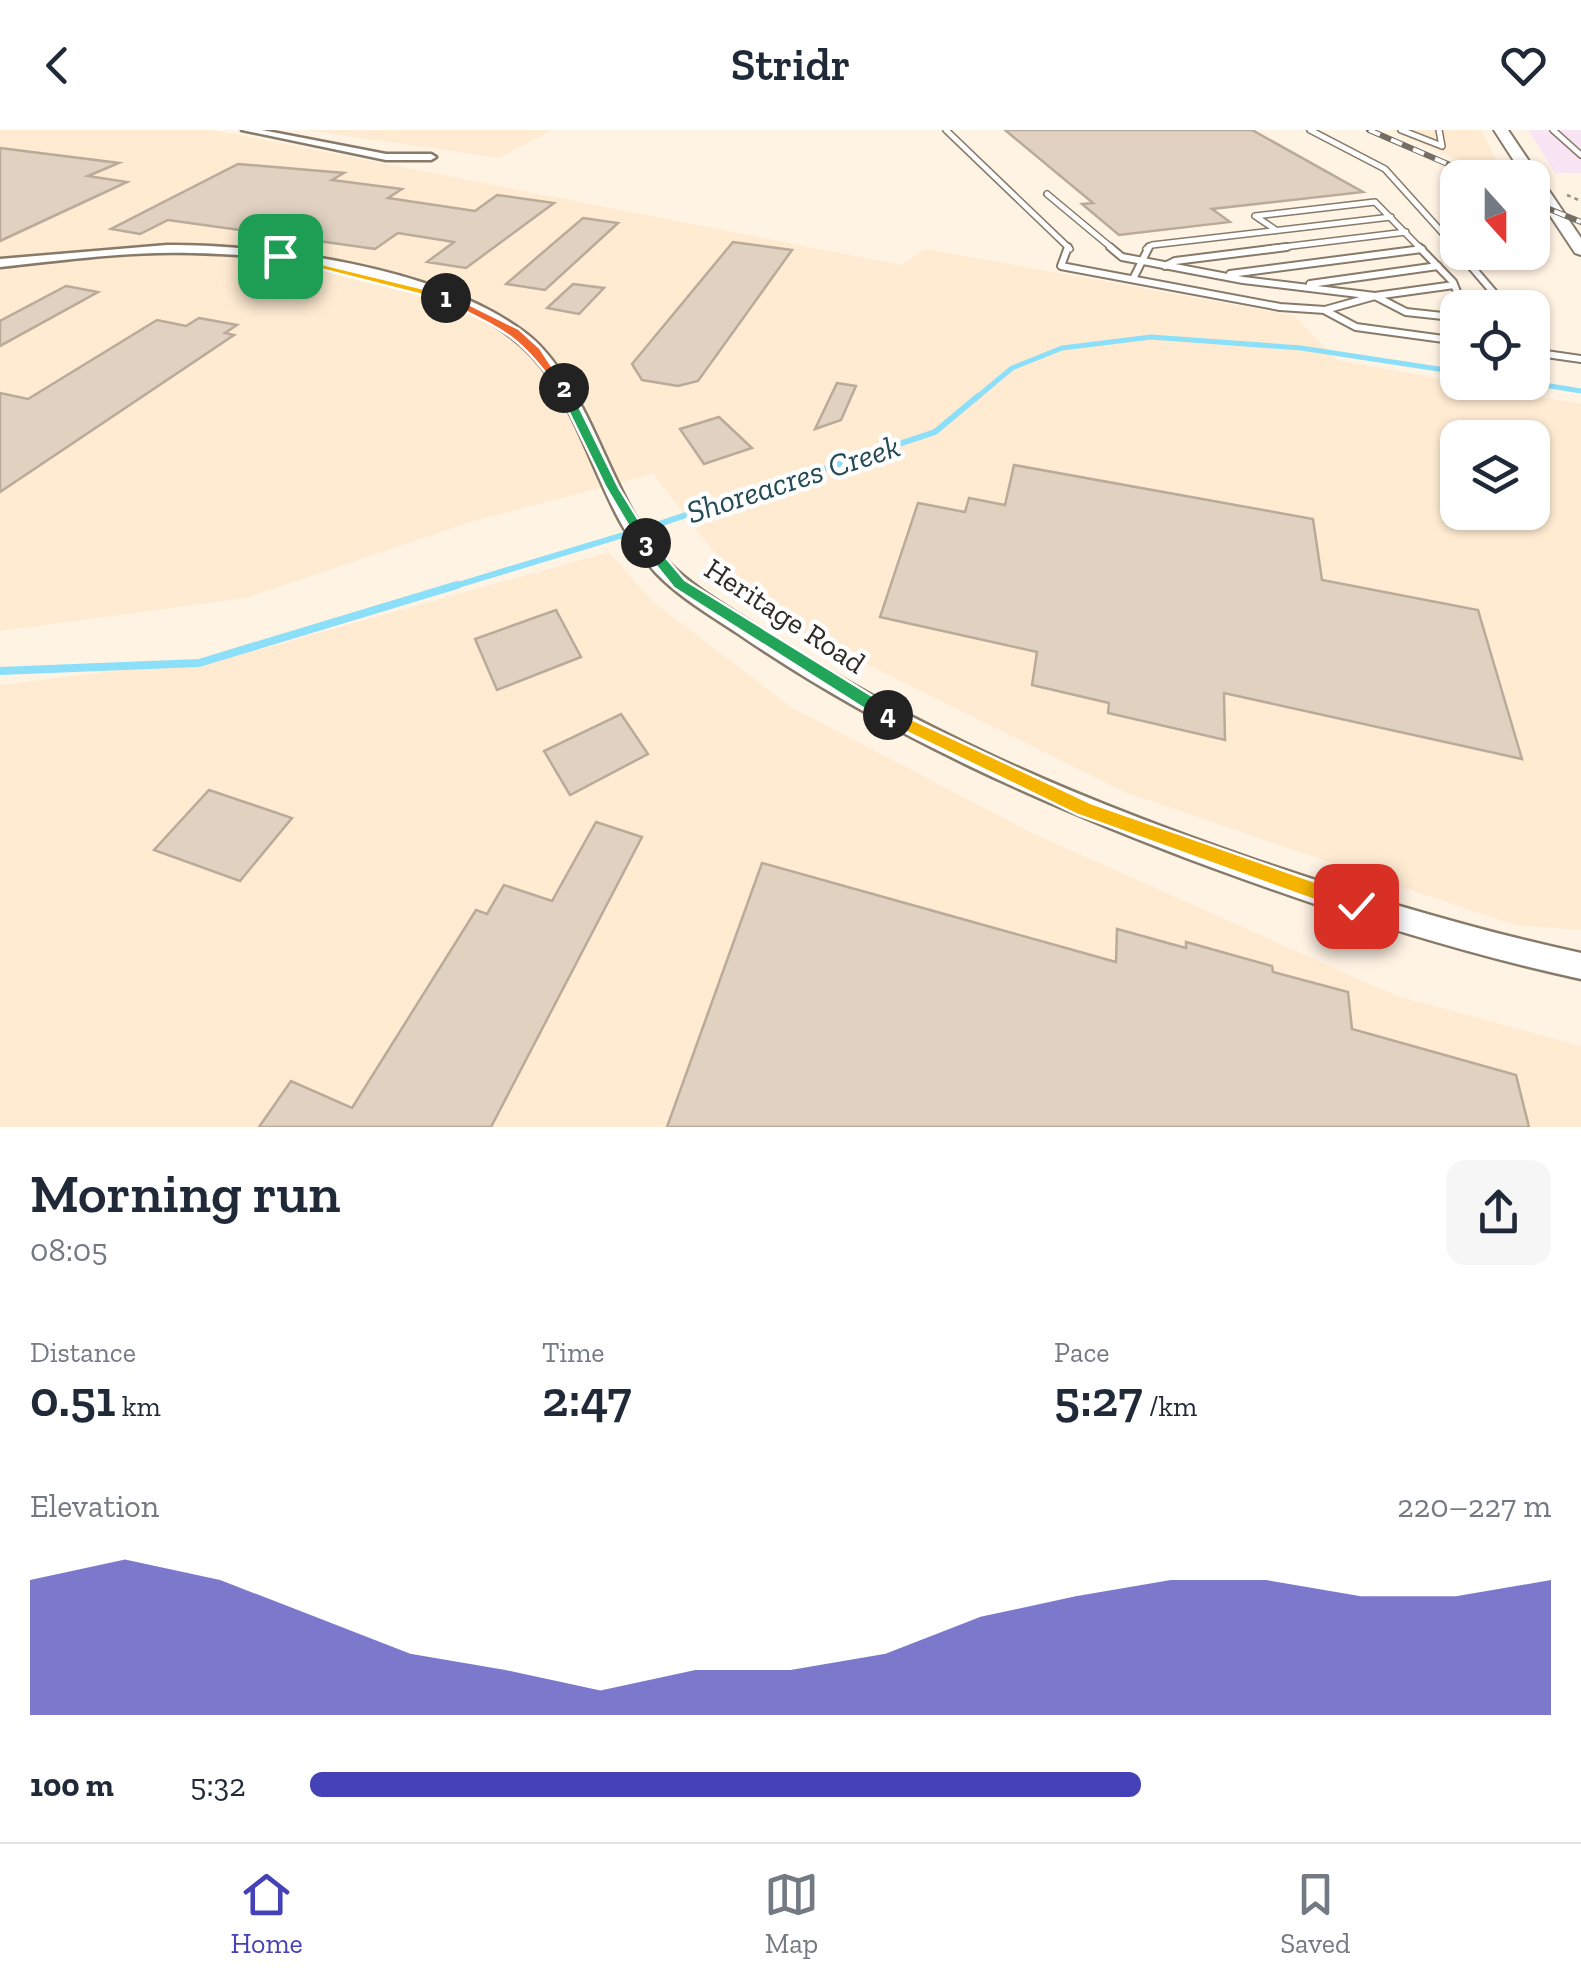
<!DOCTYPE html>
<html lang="en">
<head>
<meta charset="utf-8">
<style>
  body { margin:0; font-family:"Zilla Slab",serif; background:#f6f6f7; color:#1f2937; height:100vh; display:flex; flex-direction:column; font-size:38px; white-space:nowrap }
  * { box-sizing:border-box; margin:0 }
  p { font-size:32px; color:#747a83 }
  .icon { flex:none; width:55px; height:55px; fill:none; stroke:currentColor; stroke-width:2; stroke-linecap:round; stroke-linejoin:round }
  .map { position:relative; height:997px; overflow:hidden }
  .details { display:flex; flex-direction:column; background:#fff; flex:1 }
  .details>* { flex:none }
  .needle { width:65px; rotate:159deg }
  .controls { position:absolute; left:1440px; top:30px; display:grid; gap:20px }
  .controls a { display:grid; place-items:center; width:110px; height:110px; border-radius:20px; background:#fff; box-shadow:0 2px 8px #0004; font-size:50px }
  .pin { position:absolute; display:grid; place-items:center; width:85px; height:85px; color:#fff; margin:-42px; border-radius:20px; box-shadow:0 5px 15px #0006 }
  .km { position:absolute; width:50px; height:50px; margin:-25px; border-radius:50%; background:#222; color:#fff; font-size:28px; line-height:50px; text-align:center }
  .round { display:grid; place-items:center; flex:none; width:105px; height:105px; border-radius:20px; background:#f6f6f7 }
  .summary { display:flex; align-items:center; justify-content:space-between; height:170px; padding:0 30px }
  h1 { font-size:55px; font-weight:600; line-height:75px }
  .metrics { display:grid; grid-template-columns:repeat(3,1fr); gap:15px; height:170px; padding:10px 30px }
  .metrics div { display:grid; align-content:center }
  .metrics b { font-size:50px; font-weight:600 }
  .metrics small { font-size:28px; font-weight:400 }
  .metrics p { font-size:28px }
  .chart { height:280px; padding:20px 30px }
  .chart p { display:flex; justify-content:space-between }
  .chart svg { width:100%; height:180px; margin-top:10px; fill:#4541b7; opacity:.7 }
  ul { padding:0 30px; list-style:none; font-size:32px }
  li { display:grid; grid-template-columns:160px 120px 1fr; align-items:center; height:75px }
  li i { height:25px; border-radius:12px; background:#4541b7 }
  header { display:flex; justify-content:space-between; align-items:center; height:130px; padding:0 30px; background:#fff; font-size:45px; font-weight:600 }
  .menu { display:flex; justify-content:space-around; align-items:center; height:140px; border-top:2px solid #e0e1e3; background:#fff; font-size:28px; color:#747a83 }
  .menu a { display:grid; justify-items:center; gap:5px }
  .menu .selected { color:#4541b7 }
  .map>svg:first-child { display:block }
  .commercial { fill:#f9e4f3 }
  .built { fill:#ffebd2; fill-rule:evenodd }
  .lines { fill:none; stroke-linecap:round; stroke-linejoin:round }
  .stream-far2 { stroke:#8bdff9; stroke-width:5 }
  .stream-far1 { stroke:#8bdff9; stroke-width:6 }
  .stream { stroke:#8bdff9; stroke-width:8 }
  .building { fill:#e0d1c0; stroke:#b9aa99; stroke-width:2.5 }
  .lane-far1-casing { stroke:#877a69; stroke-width:8 }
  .lane-casing { stroke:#877a69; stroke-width:10 }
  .street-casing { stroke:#877a69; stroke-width:5 }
  .secondary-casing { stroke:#877a69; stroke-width:4 }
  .path { stroke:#9b9287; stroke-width:2.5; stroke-dasharray:4 4; stroke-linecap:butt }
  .lane-far1 { stroke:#fff; stroke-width:5 }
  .lane { stroke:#fff; stroke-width:6 }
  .street { fill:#fff; fill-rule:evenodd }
  .secondary { fill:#fff; fill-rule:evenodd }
  .rail-casing { stroke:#746d63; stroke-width:6 }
  .rail { stroke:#fff; stroke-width:4; stroke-dasharray:12; stroke-linecap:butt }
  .split-1 { fill:#f5b400; stroke:#fff; stroke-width:2.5 }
  .split-2 { fill:#f0652b; stroke:#fff; stroke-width:2.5 }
  .split-3 { fill:#22a559; stroke:#fff; stroke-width:2.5 }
  .split-4 { fill:#22a559; stroke:#fff; stroke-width:2.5 }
  .split-5 { fill:#f5b400; stroke:#fff; stroke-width:2.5 }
  .labels { text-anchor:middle; stroke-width:9; stroke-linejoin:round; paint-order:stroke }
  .street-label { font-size:30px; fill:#302b24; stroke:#fff }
  .water-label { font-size:32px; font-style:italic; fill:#234a55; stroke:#fff }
</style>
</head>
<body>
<header><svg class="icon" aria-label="back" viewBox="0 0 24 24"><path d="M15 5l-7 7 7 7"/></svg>Stridr<svg class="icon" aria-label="heart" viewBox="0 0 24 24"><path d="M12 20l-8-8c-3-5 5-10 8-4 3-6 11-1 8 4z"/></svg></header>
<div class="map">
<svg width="1581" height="997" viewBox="0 0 1581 997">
  <rect width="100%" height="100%" fill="#fff3e4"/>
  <polygon class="commercial" points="1528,0 1581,0 1581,43 1555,43"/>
  <g class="built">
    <path d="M0,0h213l688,135 25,-16 369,67 42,44 244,44v526l-67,-5 -387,-132 -366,-181 -108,-138 -176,46 -232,78 -245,33zM1458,308h74v74h-74z"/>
    <polygon points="307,0 552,0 499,28"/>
    <polygon points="1391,0 1481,0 1504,45 1458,30"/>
    <polygon points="609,422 652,471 791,577 1030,702 1394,865 1581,916 1581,997 0,997 0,555 236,526"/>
  </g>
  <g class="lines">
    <g class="stream-far2">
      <polyline points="1526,252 1581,261"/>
      <polyline points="975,269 1012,238 1062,218 1151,207 1301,218 1458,242"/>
    </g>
    <polyline class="stream-far1" points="448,458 653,396 935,302 978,266"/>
    <polyline class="stream" points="0,541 199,533 457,455"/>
  </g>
  <g class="building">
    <polygon points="1005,0 1252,0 1363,62 1212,79 1230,92 1119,105 1082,74 1093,73"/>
    <polygon points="0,18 119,33 88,46 127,52 0,111"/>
    <polygon points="238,34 344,43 332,50 402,59 388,68 475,81 497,65 554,73 466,138 427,132 454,112 398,103 375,119 168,90 140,104 111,99"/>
    <polygon points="583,88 618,93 545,160 506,154"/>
    <polygon points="733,112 792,120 698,251 678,256 642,250 632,234"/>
    <polygon points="573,154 604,158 579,184 547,178"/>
    <polygon points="66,156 98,162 0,216 0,191"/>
    <polygon points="199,188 237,195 225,203 234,205 0,362 0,263 28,269 157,190 186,196"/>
    <polygon points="837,253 856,256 841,290 815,299"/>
    <polygon points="719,287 752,318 704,334 680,299"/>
    <polygon points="1014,335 1313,389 1322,450 1478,480 1522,629 1224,563 1225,610 1108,583 1109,573 1032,555 1037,522 880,487 918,373 965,382 969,368 1005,375"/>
    <polygon points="556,480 581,527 497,560 475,509"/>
    <polygon points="621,584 648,624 570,665 544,621"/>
    <polygon points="209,660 292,688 240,751 154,720"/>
    <polygon points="596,692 642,707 491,997 259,997 291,951 352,978 476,780 487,784 504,755 552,771"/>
    <polygon points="762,733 1116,832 1117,799 1186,818 1186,812 1272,836 1273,842 1348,862 1352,899 1516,945 1529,997 667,997"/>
  </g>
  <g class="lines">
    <defs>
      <g id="lane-far1">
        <polyline points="946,0 1070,119"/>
        <polyline points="1310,0 1385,39 1457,119"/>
        <polyline points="1401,0 1442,16 1439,0"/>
        <polyline points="1553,0 1581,25"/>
        <polyline points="1047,64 1113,119"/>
        <polyline points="1276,100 1255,86 1375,72 1421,119"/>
        <polyline points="1146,119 1152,115 1391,87"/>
        <polyline points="1267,119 1406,102"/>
      </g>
      <g id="lane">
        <polyline points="1068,117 1061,136 1280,177 1325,180 1375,166 1454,155"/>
        <polyline points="1110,117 1122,127 1243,150 1375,166 1406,182 1452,187 1460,169 1453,152 1419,117"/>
        <polyline points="1454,117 1458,121"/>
        <polyline points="1459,122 1500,170 1499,178"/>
        <polyline points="1165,136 1175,131 1287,117"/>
        <polyline points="1230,144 1422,119"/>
        <polyline points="1133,149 1149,117"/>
        <polyline points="1310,154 1438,136"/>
        <polyline points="1326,181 1356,197 1458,211"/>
        <polyline points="1532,222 1581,229"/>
      </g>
      <g id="street">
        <polygon points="242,0 262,0 386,24 431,24 436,27 431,30 386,30"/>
        <path d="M167,115c106,0 271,22 357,87 16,11 28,27 39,43 40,59 56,134 105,187 24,25 58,44 87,63 154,102 325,175 500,235 107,36 215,69 326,93v26c-125,-27 -248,-67 -368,-111 -167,-62 -329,-134 -476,-235 -27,-18 -58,-36 -81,-60 -50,-54 -65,-132 -105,-193 -64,-100 -249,-125 -359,-127 -64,-2 -128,7 -192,14v-8z"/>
      </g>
      <polygon id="secondary" points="1494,0 1508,0 1581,108 1581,125 1575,123 1532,58 1532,48 1525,48"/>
    </defs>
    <use href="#lane-far1" class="lane-far1-casing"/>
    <use href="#lane" class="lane-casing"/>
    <use href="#street" class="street-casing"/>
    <use href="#secondary" class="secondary-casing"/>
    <polyline class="path" points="1567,65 1581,71"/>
    <use href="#lane-far1" class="lane-far1"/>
    <use href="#lane" class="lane"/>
    <use href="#street" class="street"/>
    <use href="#secondary" class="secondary"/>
    <defs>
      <g id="rail">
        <polyline points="1369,0 1480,48"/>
        <polyline points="1532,72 1581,92"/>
      </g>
    </defs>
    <use href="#rail" class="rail-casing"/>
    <use href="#rail" class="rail"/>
  </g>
  <polygon class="split-1" points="277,123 450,165 451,168 442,170 277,128"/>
  <path class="split-2" d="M442,165h8l69,34 21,19 28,43h-9c-40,-57 -56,-61 -117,-91z"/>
  <polygon class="split-3" points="564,254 570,258 619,358 653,413 651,417 641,417 606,358 557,258"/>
  <polygon class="split-4" points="641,410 651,410 685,450 895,580 895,590 882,590 674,458 641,417"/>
  <polygon class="split-5" points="888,578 1091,673 1356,766 1367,776 1356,785 1078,685 882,590 882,580"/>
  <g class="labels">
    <g class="street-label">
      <text transform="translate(785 486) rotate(33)" y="10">Heritage Road</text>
    </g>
    <g class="water-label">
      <text transform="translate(793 349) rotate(-18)" y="11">Shoreacres Creek</text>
    </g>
  </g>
</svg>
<div class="controls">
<a><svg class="needle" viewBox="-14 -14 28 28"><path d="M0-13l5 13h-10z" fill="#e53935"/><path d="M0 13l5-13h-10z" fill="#747a83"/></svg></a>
<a><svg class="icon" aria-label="locate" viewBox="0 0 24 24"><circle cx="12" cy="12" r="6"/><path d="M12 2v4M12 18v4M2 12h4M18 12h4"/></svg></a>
<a><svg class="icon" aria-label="layers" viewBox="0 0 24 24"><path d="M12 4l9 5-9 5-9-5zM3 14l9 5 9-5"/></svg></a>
</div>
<div class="pin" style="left:280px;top:126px;background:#1e9e55"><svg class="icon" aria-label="arrive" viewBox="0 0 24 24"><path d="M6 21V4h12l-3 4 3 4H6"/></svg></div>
<div class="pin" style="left:1356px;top:776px;background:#d93025"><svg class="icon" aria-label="check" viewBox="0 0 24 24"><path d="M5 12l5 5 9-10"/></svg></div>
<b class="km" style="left:446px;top:168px">1</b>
<b class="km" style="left:564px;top:258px">2</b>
<b class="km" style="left:646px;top:413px">3</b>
<b class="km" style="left:888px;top:585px">4</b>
</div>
<section class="details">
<div class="summary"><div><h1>Morning run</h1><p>08:05</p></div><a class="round"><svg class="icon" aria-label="share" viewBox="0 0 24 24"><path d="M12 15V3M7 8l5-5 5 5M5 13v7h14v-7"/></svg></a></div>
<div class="metrics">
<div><p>Distance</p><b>0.51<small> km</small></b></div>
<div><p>Time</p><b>2:47</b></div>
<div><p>Pace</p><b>5:27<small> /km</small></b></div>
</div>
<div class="chart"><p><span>Elevation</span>220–227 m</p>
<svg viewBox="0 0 160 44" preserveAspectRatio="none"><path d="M0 44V11L10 6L20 11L30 20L40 29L50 33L60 38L70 33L80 33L90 29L100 20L110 15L120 11L130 11L140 15L150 15L160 11V44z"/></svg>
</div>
<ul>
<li><b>100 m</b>5:32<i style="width:67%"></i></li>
</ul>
</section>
<nav class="menu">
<a class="selected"><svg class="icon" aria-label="home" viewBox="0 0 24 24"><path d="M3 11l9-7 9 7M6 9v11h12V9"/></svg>Home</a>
<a><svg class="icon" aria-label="map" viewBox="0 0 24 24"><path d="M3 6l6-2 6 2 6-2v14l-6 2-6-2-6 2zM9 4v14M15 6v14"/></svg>Map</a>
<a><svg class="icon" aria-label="saved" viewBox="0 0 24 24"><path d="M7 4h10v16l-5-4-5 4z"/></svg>Saved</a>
</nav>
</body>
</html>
